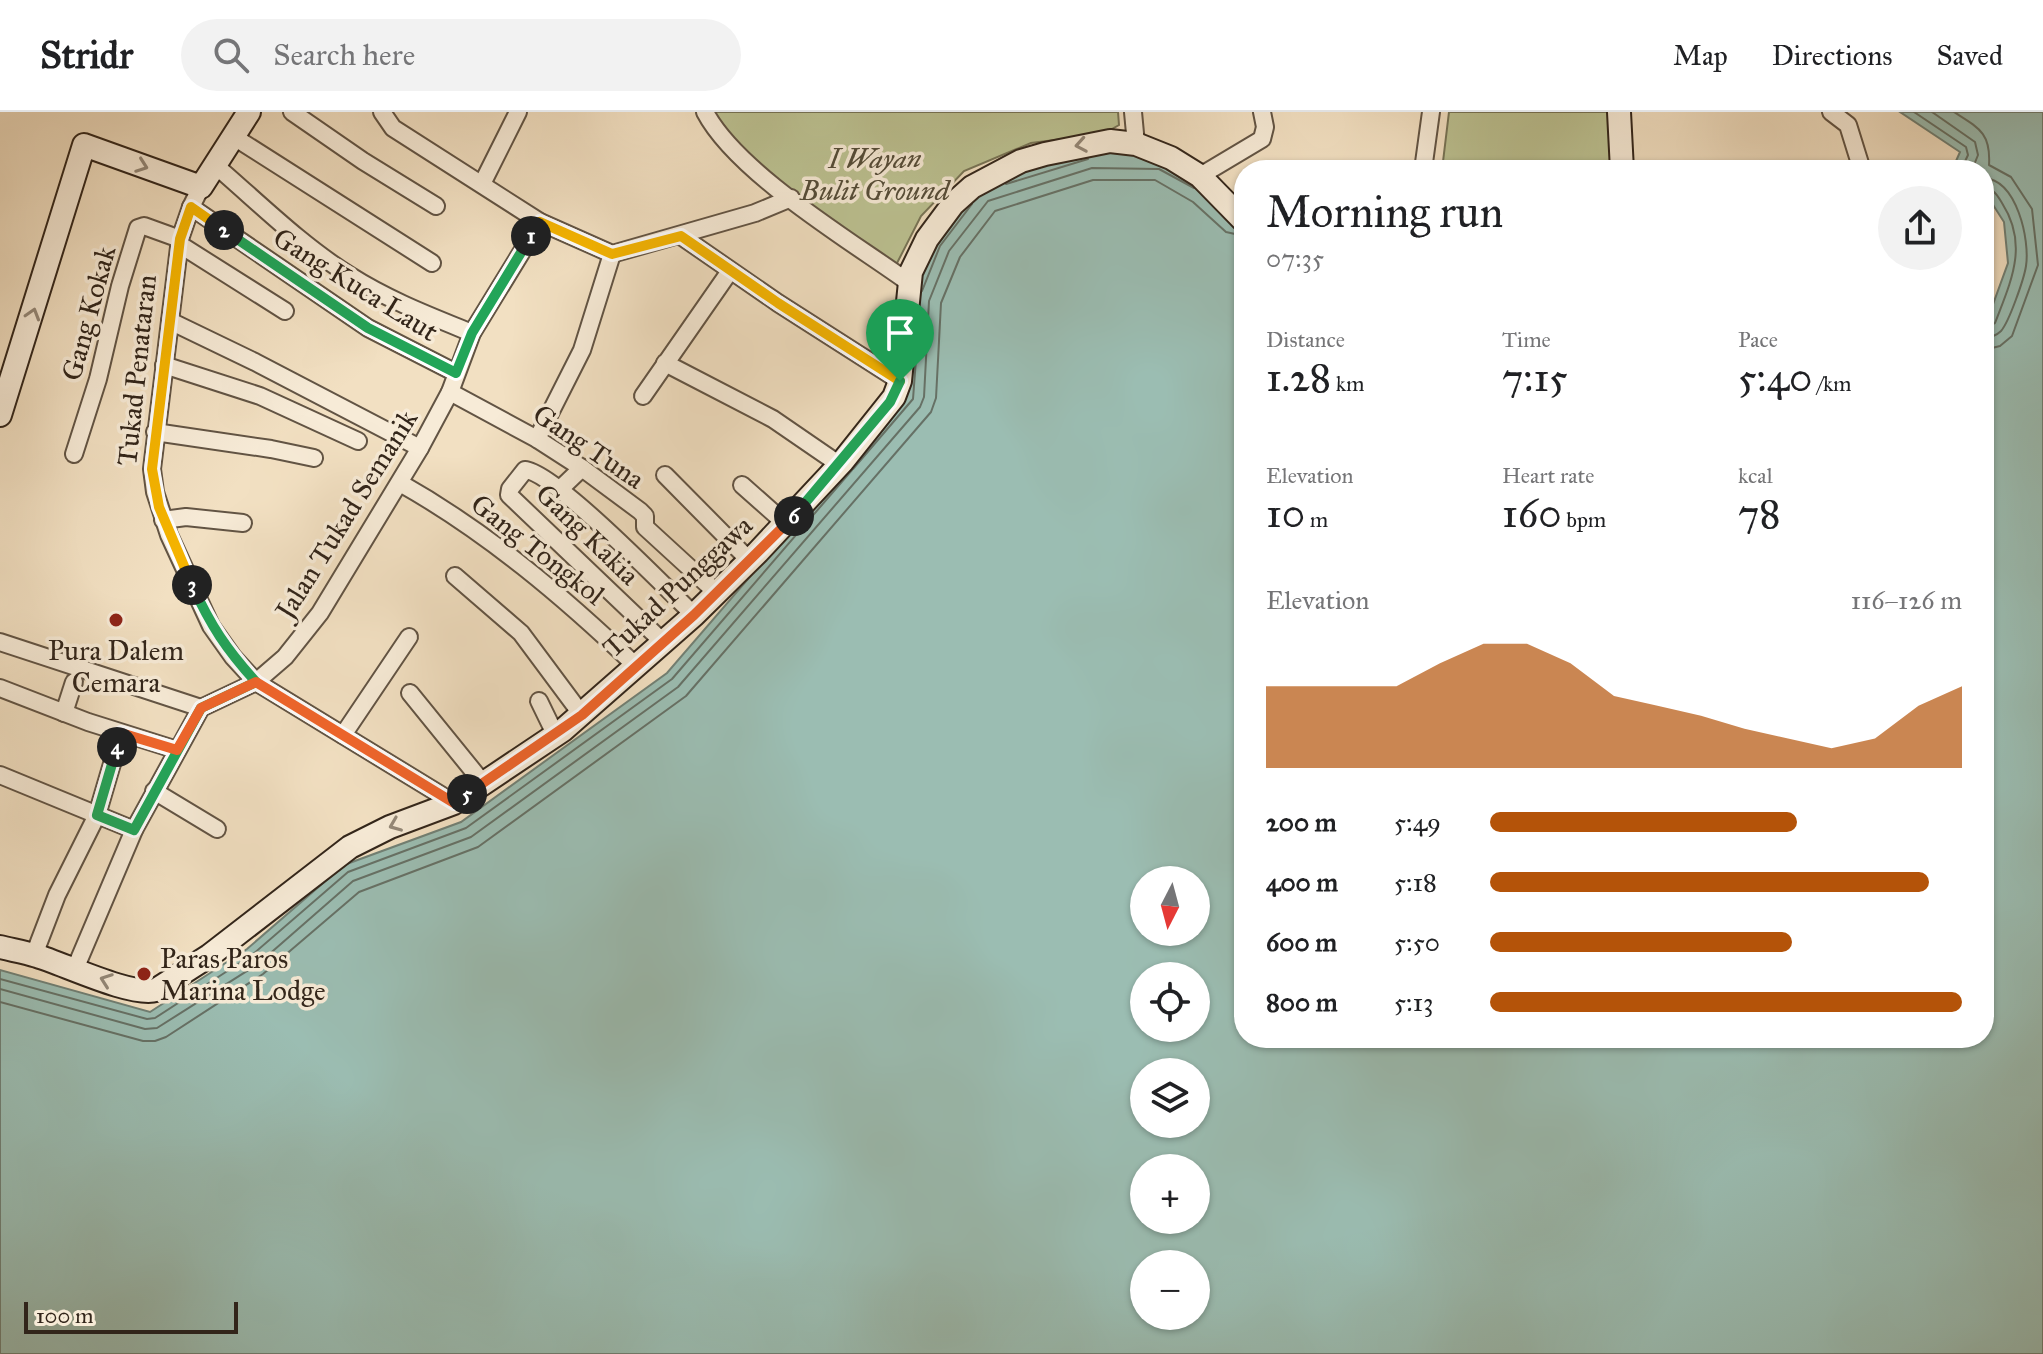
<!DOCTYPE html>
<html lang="en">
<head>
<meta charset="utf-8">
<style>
  body { margin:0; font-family:"IM FELL Great Primer",serif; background:#f2f2f2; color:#202124; height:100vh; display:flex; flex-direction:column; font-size:30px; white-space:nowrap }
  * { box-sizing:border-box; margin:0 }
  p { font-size:26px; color:#757577 }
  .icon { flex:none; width:44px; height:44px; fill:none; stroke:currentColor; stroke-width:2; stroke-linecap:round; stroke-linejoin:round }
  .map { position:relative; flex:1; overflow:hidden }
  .side { position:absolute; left:1234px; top:48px; width:760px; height:888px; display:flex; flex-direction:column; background:#fff; border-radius:32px; box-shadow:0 2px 6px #0004 }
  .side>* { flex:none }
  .needle { width:52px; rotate:186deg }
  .controls { position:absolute; left:1130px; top:754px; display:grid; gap:16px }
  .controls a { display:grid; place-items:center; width:80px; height:80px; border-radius:50%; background:#fff; box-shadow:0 2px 6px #0004; font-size:40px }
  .scale { position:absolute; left:24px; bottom:20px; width:214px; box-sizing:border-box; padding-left:8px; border:4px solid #32251a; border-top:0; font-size:22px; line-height:28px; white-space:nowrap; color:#32251a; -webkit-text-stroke:6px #f7ebd7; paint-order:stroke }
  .pin { position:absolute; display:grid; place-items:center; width:68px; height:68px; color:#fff; margin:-82px -34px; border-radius:50% 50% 50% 0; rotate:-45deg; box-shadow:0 0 8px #0007 }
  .pin .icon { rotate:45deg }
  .km { position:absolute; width:40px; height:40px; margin:-20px; border-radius:50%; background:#222; color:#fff; font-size:22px; line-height:40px; text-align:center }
  .round { display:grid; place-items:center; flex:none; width:84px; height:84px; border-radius:42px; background:#f2f2f2 }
  .headline { display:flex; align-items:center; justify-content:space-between; height:136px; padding:0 32px }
  h1 { font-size:44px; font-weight:600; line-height:60px }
  .stats { display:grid; grid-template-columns:repeat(3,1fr); gap:12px; height:136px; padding:8px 32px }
  .stats div { display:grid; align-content:center }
  .stats b { font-size:40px; font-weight:600 }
  .stats small { font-size:22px; font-weight:400 }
  .stats p { font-size:22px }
  .chart { height:224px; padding:16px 32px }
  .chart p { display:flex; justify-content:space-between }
  .chart svg { width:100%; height:144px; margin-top:8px; fill:#b45309; opacity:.7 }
  ul { padding:0 32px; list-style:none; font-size:26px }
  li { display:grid; grid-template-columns:128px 96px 1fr; align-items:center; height:60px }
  li i { height:20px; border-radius:10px; background:#b45309 }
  header { display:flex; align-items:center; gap:48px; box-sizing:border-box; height:112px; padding:0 40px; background:#fff; border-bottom:2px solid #e0e0e0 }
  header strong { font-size:38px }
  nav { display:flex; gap:44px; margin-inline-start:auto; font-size:28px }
  .search { width:560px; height:72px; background:#f2f2f2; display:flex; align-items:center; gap:20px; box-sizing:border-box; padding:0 28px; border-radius:44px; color:#757577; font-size:30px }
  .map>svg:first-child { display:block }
  .green { fill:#bcc292; stroke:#777456; stroke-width:2 }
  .water { fill:#9bbdb2; stroke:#718075; stroke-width:2; fill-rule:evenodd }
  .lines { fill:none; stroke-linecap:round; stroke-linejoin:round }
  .shore { stroke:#667166; stroke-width:2 }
  .street-casing { stroke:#625444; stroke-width:20 }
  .secondary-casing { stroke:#32251a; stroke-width:26 }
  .street { stroke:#f7ebd7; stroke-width:16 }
  .secondary { stroke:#f7ebd7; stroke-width:22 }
  .oneway { stroke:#948878 }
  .split-1-casing { stroke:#fff; stroke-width:16 }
  .split-2-casing { stroke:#fff; stroke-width:16 }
  .split-3-casing { stroke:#fff; stroke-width:16 }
  .split-4-casing { stroke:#fff; stroke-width:16 }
  .split-5-casing { stroke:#fff; stroke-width:16 }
  .split-6-casing { stroke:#fff; stroke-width:16 }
  .split-7-casing { stroke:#fff; stroke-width:16 }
  .split-1 { stroke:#f5b400; stroke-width:10 }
  .split-2 { stroke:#22a559; stroke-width:10 }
  .split-3 { stroke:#f5b400; stroke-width:10 }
  .split-4 { stroke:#22a559; stroke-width:10 }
  .split-5 { stroke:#f0652b; stroke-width:10 }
  .split-6 { stroke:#f0652b; stroke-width:10 }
  .split-7 { stroke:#22a559; stroke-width:10 }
  .poi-dot { fill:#8f2418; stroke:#f7ebd7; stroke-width:3 }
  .labels { text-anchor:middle; stroke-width:7; stroke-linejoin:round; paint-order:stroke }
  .park-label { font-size:28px; font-style:italic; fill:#544c38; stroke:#f7ebd7 }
  .street-label { font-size:28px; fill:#32251a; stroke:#f7ebd7 }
  .poi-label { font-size:28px; fill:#32251a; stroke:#f7ebd7 }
</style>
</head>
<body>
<header>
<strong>Stridr</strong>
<div class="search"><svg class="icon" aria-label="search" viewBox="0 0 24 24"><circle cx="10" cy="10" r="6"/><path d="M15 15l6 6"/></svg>Search here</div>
<nav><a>Map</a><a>Directions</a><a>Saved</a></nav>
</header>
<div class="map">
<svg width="2043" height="1242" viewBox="0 0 2043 1242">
  <rect width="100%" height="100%" fill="#f2e0c2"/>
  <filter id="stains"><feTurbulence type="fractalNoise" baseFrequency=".0025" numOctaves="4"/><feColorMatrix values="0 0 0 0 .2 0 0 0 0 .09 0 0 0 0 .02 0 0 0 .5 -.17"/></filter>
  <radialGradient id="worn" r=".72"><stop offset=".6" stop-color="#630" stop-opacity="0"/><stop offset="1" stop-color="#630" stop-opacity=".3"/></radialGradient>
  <g class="green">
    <polygon points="714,0 1118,0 1119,13 1103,22 1031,31 964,59 921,104 894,157 786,75 739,34"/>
    <polygon points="1449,0 1617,0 1616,58 1442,58"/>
  </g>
  <path class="water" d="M1900,0h143v1242h-2043v-384l150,42 97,-63 97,-84 117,-43 206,-149 239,-277 5,-99 22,-54 44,-58 112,-35h75l80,59v829h740v-709l24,-66 -4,-41 -16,-25 -4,-2v-25h-32l8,-18zM1144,768h52v52h-52zM1144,864h52v52h-52zM1144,960h52v52h-52zM1144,1056h52v52h-52zM1144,1152h52v52h-52z"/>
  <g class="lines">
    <g class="shore">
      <polyline points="1914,0 1966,35 1968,43 1961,58"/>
      <polyline points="1932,0 1975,30 1978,43 1972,58"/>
      <path d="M1954,0c25,16 37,21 35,53l22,12 21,32 6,56 -26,71 -12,10 -16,4"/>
      <path d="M1984,66c33,2 46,62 42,88 -2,13 -17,56 -25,65 -5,5 -10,6 -17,7"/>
      <polyline points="1006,72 1088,47"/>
      <path d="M1984,76c10,1 13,7 18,15 27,42 9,78 -7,120l-11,5"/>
      <polyline points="922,179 940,134 972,92"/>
      <polyline points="853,357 913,287 917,234"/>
      <polyline points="0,867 147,907 155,906 252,843 348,760 466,716 672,567 852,358"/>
      <polyline points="0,877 145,917 157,916 258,852 353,769 471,725 678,575 920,295 924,285 929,189 949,139 988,89 1092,56 1159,57 1194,76"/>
      <polyline points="0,890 143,929 155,929 166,925 263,862 359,780 478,735 686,584 931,300 936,286 941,191 960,145 995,99 1093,68 1155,68 1193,90 1226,120 1244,124"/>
    </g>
    <defs>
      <g id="street">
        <polyline points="292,0 363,49 436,94"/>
        <polyline points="382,0 393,16 540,110 612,142 755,101 791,86"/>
        <path d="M705,0c32,61 146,129 203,170"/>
        <polyline points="1133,0 1136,32"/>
        <polyline points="1831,0 1848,13 1862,58"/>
        <polyline points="234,25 432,151"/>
        <path d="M216,54c43,37 85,79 133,109 39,25 81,41 123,58"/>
        <polyline points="1423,58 1431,0"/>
        <polyline points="1200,64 1262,27 1265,15 1262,0"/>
        <polyline points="482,72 518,0"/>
        <polyline points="201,75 191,95 180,127 152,357 155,380 169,423 211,514 233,545 256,570 454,691"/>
        <polyline points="191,95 368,216 456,261"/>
        <polyline points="681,124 778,191 900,269"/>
        <polyline points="179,132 285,199"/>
        <polyline points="170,209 255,250 420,336"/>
        <polyline points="665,251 773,307 840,353"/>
        <polyline points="164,253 260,284 358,329"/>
        <polyline points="450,280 537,327 582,356 640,399 645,404 645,415 717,481"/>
        <polyline points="643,284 730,159"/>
        <polyline points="155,320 271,337 314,346"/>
        <polyline points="537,327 582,238 612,142"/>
        <polyline points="74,342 98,267 120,174 138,116 144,114 180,127"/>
        <polyline points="665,363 750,449"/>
        <path d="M400,371c87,49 164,114 236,183"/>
        <polyline points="742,373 786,412"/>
        <polyline points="559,378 582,356"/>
        <polyline points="163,408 186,405 243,411"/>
        <polyline points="455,464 521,521 582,603"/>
        <polyline points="0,530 201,596"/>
        <path d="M663,530l-154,-147 1,-6 15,-19c28,1 143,120 169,145"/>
        <polyline points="0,576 88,610 177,638"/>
        <polyline points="410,581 483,671"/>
        <polyline points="539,589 556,624"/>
        <polyline points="64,601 74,570"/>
        <polyline points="343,623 409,525"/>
        <polyline points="0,663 134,718"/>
        <polyline points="154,679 217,717"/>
        <polyline points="34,843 57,783 97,703 121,621"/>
        <polyline points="75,857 134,718 201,596 256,570 285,545 320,501 420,336 450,280 472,221 540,110"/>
      </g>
      <g id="secondary">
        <polyline points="1619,0 1622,58"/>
        <polyline points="0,303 84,33 201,75 249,0"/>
        <path d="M0,835c12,3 25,5 37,9 27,8 95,41 119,34l53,-34 141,-109 40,-20 64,-24 109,-73 131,-115 64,-63 85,-91 51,-64 6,-16 11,-109 16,-33 26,-35 19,-17 49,-26 24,-7 65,-13 26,3 35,14 29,18 44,45"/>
      </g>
    </defs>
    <use href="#street" class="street-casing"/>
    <use href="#secondary" class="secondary-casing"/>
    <use href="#street" class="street"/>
    <use href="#secondary" class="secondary"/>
  </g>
  <defs><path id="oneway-chevron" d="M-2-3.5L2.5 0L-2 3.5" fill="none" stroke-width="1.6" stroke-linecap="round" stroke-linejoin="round" transform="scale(2)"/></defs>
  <g class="oneway">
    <use href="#oneway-chevron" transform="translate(1081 33) rotate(170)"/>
    <use href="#oneway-chevron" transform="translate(142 54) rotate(20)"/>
    <use href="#oneway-chevron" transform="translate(33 202) rotate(-73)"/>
    <use href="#oneway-chevron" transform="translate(395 713) rotate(158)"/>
    <use href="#oneway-chevron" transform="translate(106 868) rotate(-160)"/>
  </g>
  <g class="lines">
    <defs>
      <polyline id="split-1" points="531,124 540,110 612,142 681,124 778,191 900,269"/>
      <polyline id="split-2" points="224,118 368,216 456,261 472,221 531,124"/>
      <polyline id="split-3" points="192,473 159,395 152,357 180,127 191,95 224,118"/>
      <path id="split-4" d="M117,635l-20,68 37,15 67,-122 55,-26c-30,-33 -45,-56 -64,-97"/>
      <polyline id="split-5" points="117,635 121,621 177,638 201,596 256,570 454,691 467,682"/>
      <polyline id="split-6" points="467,682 582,603 694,503 794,404"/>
      <polyline id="split-7" points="794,404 890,290 900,269"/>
    </defs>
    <use href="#split-1" class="split-1-casing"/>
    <use href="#split-2" class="split-2-casing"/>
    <use href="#split-3" class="split-3-casing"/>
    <use href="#split-4" class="split-4-casing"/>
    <use href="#split-5" class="split-5-casing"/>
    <use href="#split-6" class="split-6-casing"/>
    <use href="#split-7" class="split-7-casing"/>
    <use href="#split-1" class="split-1"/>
    <use href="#split-2" class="split-2"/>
    <use href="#split-3" class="split-3"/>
    <use href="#split-4" class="split-4"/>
    <use href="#split-5" class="split-5"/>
    <use href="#split-6" class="split-6"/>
    <use href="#split-7" class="split-7"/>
  </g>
  <g class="poi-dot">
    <circle cx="116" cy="508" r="8"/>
    <circle cx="144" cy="862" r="8"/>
  </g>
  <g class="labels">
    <g class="park-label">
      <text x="875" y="56">I Wayan<tspan x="875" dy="32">Bulit Ground</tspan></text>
    </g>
    <g class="street-label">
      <text transform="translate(356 172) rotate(32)" y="10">Gang Kuca Laut</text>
      <text transform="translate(88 201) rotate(-75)" y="10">Gang Kokak</text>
      <text transform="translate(136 258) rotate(-84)" y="10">Tukad Penataran</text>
      <text transform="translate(589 334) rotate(34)" y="10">Gang Tuna</text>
      <text transform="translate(346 402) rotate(-58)" y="10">Jalan Tukad Semanik</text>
      <text transform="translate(588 422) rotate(44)" y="10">Gang Kakia</text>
      <text transform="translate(538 437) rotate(38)" y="10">Gang Tongkol</text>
      <text transform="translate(677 474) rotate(-43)" y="10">Tukad Punggawa</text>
    </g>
    <g class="poi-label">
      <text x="116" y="548">Pura Dalem<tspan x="116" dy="32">Cemara</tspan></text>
      <text x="160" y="856" text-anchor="start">Paras Paros<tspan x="160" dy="32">Marina Lodge</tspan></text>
    </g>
  </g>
  <rect width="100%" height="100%" filter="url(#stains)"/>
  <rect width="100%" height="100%" fill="url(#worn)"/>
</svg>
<div class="controls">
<a><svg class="needle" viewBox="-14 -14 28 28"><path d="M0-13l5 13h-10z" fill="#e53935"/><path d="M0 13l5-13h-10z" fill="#757577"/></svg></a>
<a><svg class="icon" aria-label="locate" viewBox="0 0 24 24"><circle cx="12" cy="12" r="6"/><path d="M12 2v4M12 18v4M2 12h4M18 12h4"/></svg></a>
<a><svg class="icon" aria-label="layers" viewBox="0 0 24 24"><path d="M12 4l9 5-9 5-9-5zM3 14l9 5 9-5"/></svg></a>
<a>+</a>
<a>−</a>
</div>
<div class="scale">100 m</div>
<div class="pin" style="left:900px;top:269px;background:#1e9e55"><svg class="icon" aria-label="arrive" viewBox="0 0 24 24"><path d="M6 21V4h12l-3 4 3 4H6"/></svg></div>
<b class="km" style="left:531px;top:124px">1</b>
<b class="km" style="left:224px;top:118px">2</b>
<b class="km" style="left:192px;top:473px">3</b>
<b class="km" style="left:117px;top:635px">4</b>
<b class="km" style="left:467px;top:682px">5</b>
<b class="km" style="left:794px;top:404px">6</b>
<section class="side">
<div class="headline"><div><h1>Morning run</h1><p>07:35</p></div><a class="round"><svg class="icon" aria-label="share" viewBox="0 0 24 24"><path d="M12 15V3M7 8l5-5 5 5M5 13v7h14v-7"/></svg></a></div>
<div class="stats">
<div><p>Distance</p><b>1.28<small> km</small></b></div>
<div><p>Time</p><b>7:15</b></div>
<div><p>Pace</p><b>5:40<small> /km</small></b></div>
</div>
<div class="stats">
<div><p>Elevation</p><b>10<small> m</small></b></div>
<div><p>Heart rate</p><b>160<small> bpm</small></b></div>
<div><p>kcal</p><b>78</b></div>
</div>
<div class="chart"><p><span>Elevation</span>116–126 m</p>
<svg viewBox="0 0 160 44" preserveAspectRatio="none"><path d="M0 44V19L10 19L20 19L30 19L40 12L50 6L60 6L70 12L80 22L90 25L100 28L110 32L120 35L130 38L140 35L150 25L160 19V44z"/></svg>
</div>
<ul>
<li><b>200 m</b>5:49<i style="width:65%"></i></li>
<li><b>400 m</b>5:18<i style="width:93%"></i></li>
<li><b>600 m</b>5:50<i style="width:64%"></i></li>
<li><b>800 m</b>5:13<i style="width:100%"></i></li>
</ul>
</section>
</div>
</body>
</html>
